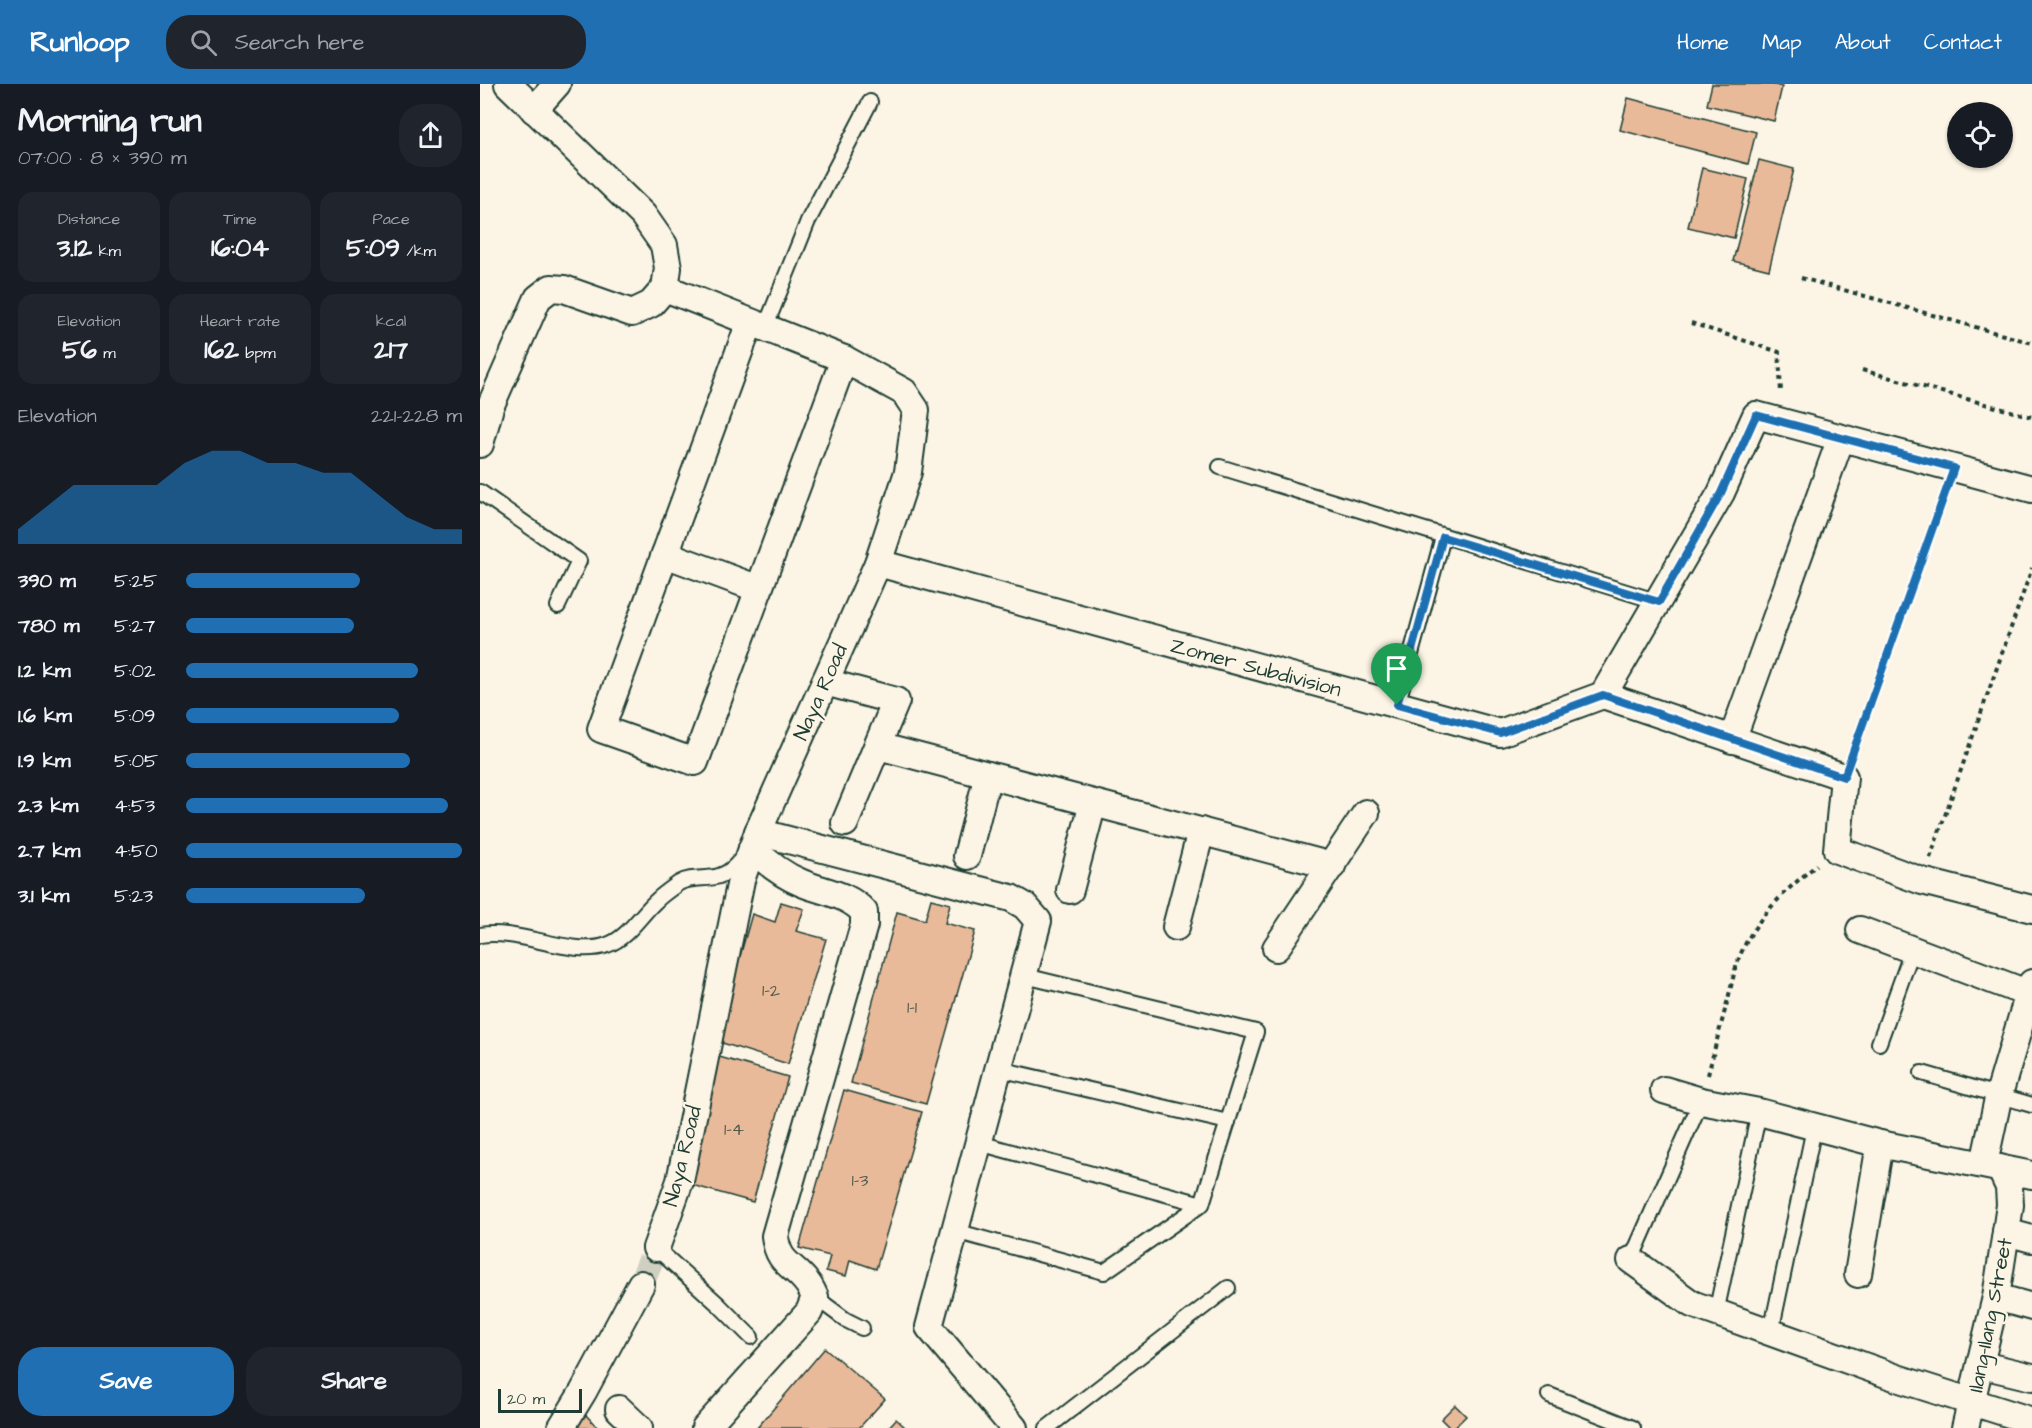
<!DOCTYPE html>
<html lang="en">
<head>
<meta charset="utf-8">
<style>
  body { margin:0; font-family:"Architects Daughter",sans-serif; background:#20242c; color:#f1f3f6; height:100vh; display:flex; flex-direction:column; font-size:22px; white-space:nowrap }
  * { box-sizing:border-box; margin:0 }
  p { font-size:20px; color:#9ea1a6 }
  .icon { flex:none; width:33px; height:33px; fill:none; stroke:currentColor; stroke-width:2; stroke-linecap:round; stroke-linejoin:round }
  .map { position:relative; flex:1; overflow:hidden }
  .side { display:flex; flex-direction:column; background:#171b24; width:480px }
  .side>* { flex:none }
  .tools { position:absolute; left:1467px; top:18px; display:grid; gap:12px }
  .tools a { display:grid; place-items:center; width:66px; height:66px; border-radius:50%; background:#171b24; box-shadow:0 2px 4px #0004; font-size:30px }
  .scale { position:absolute; left:18px; bottom:15px; width:84px; box-sizing:border-box; padding-left:6px; border:3px solid #1f3d34; border-top:0; font-size:16px; line-height:21px; white-space:nowrap; color:#1f3d34; -webkit-text-stroke:4px #fcf5e5; paint-order:stroke }
  .pin { position:absolute; display:grid; place-items:center; width:51px; height:51px; color:#fff; margin:-62px -26px; border-radius:50% 50% 50% 0; rotate:-45deg; box-shadow:0 0 6px #0007 }
  .pin .icon { rotate:45deg }
  .round { display:grid; place-items:center; flex:none; width:63px; height:63px; border-radius:24px; background:#20242c }
  .head { display:flex; align-items:center; justify-content:space-between; height:102px; padding:0 18px }
  h1 { font-size:33px; font-weight:800; line-height:45px }
  .stats { display:grid; grid-template-columns:repeat(3,1fr); gap:9px; height:102px; padding:6px 18px }
  .stats div { display:grid; align-content:center; border-radius:15px; background:#20242c; text-align:center }
  .stats b { font-size:26px; font-weight:800 }
  .stats small { font-size:16px; font-weight:400 }
  .stats p { font-size:16px }
  .chart { height:168px; padding:12px 18px }
  .chart p { display:flex; justify-content:space-between }
  .chart svg { width:100%; height:108px; margin-top:6px; fill:#1f6fb2; opacity:.7 }
  .button { display:flex; gap:12px; margin-top:auto; padding:12px 18px }
  .button a { flex:1; height:69px; border-radius:24px; background:#1f6fb2; color:#fff; font-size:24px; font-weight:800; line-height:69px; text-align:center }
  .button a+a { background:#20242c; color:#f1f3f6 }
  ul { padding:0 18px; list-style:none; font-size:20px }
  li { display:grid; grid-template-columns:96px 72px 1fr; align-items:center; height:45px }
  li i { height:15px; border-radius:8px; background:#1f6fb2 }
  header { display:flex; align-items:center; gap:36px; box-sizing:border-box; height:84px; padding:0 30px; background:#1f6fb2; color:#fff }
  header strong { font-size:28px }
  nav { display:flex; gap:33px; margin-inline-start:auto; font-size:21px }
  .search { width:420px; height:54px; background:#20242c; display:flex; align-items:center; gap:15px; box-sizing:border-box; padding:0 21px; border-radius:24px; color:#9ea1a6; font-size:22px }
  main { display:flex; flex:1; min-height:0 }
  .map>svg:first-child { display:block }
  .building { fill:#e9ba99; stroke:#1f3d34; stroke-width:1.5 }
  .lines { fill:none; stroke-linecap:round; stroke-linejoin:round }
  .street-tunnel { stroke:#d0d0c2; stroke-width:26; stroke-dasharray:26 13; stroke-linecap:butt }
  .lane-casing { stroke:#1f3d34; stroke-width:18 }
  .street-casing { stroke:#1f3d34; stroke-width:30 }
  .path { stroke:#1f3d34; stroke-width:4; stroke-dasharray:4.5 4.5; stroke-linecap:butt }
  .lane { stroke:#fcf5e5; stroke-width:14 }
  .street { stroke:#fcf5e5; stroke-width:26 }
  .route-casing { stroke:#fff; stroke-width:12 }
  .route { stroke:#1f6fb2; stroke-width:8 }
  .labels { text-anchor:middle; stroke-width:5; stroke-linejoin:round; paint-order:stroke }
  .number-label { font-size:18px; fill:#525c4d }
  .street-label { font-size:21px; fill:#1f3d34; stroke:#fcf5e5 }
</style>
</head>
<body>
<header>
<strong>Runloop</strong>
<div class="search"><svg class="icon" aria-label="search" viewBox="0 0 24 24"><circle cx="10" cy="10" r="6"/><path d="M15 15l6 6"/></svg>Search here</div>
<nav><a>Home</a><a>Map</a><a>About</a><a>Contact</a></nav>
</header>
<main>
<section class="side">
<div class="head"><div><h1>Morning run</h1><p>07:00 · 8 × 390 m</p></div><a class="round"><svg class="icon" aria-label="share" viewBox="0 0 24 24"><path d="M12 15V3M7 8l5-5 5 5M5 13v7h14v-7"/></svg></a></div>
<div class="stats">
<div><p>Distance</p><b>3.12<small> km</small></b></div>
<div><p>Time</p><b>16:04</b></div>
<div><p>Pace</p><b>5:09<small> /km</small></b></div>
</div>
<div class="stats">
<div><p>Elevation</p><b>56<small> m</small></b></div>
<div><p>Heart rate</p><b>162<small> bpm</small></b></div>
<div><p>kcal</p><b>217</b></div>
</div>
<div class="chart"><p><span>Elevation</span>221–228 m</p>
<svg viewBox="0 0 160 44" preserveAspectRatio="none"><path d="M0 44V38L10 29L20 20L30 20L40 20L50 20L60 11L70 6L80 6L90 11L100 11L110 15L120 15L130 24L140 33L150 38L160 38V44z"/></svg>
</div>
<ul>
<li><b>390 m</b>5:25<i style="width:63%"></i></li>
<li><b>780 m</b>5:27<i style="width:61%"></i></li>
<li><b>1.2 km</b>5:02<i style="width:84%"></i></li>
<li><b>1.6 km</b>5:09<i style="width:77%"></i></li>
<li><b>1.9 km</b>5:05<i style="width:81%"></i></li>
<li><b>2.3 km</b>4:53<i style="width:95%"></i></li>
<li><b>2.7 km</b>4:50<i style="width:100%"></i></li>
<li><b>3.1 km</b>5:23<i style="width:65%"></i></li>
</ul>
<div class="button"><a>Save</a><a>Share</a></div>
</section>
<div class="map">
<svg width="1552" height="1344" viewBox="0 0 1552 1344">
  <rect width="100%" height="100%" fill="#fcf5e5"/>
  <filter id="ink" filterUnits="userSpaceOnUse"><feTurbulence type="fractalNoise" baseFrequency=".0167" numOctaves="2"/><feDisplacementMap in="SourceGraphic" scale="12" xChannelSelector="R" yChannelSelector="G"/><feConvolveMatrix kernelMatrix="1 2 1 2 8 2 1 2 1" color-interpolation-filters="sRGB"/></filter>
  <g filter="url(#ink)">
    <g class="building">
      <polygon points="1232,0 1292,0 1302,3 1294,37 1227,21"/>
      <polygon points="1148,14 1276,48 1268,80 1140,46"/>
      <polygon points="1279,76 1314,85 1289,186 1253,177"/>
      <polygon points="1222,84 1268,95 1254,154 1208,143"/>
      <polygon points="451,815 470,820 465,839 495,847 446,1020 371,999 417,828 445,836"/>
      <polygon points="301,818 324,825 316,847 346,855 308,980 236,957 272,830 295,838"/>
      <polygon points="236,972 308,993 273,1118 201,1098"/>
      <polygon points="364,1006 442,1028 396,1185 370,1176 366,1192 346,1187 350,1172 319,1164"/>
      <polygon points="345,1264 405,1315 379,1344 277,1344"/>
      <polygon points="975,1321 986,1332 974,1344 970,1344 961,1335"/>
      <polygon points="105,1330 118,1344 91,1344"/>
      <polygon points="416,1335 426,1344 408,1344"/>
    </g>
    <g class="lines">
      <polyline class="street-tunnel" points="161,1200 176,1164"/>
      <defs>
        <g id="lane">
          <polyline points="285,244 328,137 390,18"/>
          <polyline points="740,383 1179,518"/>
          <polyline points="0,408 99,477 78,522"/>
          <polyline points="917,621 963,453"/>
          <path d="M0,851c39,-7 92,23 127,10 21,-7 34,-31 50,-45 6,-6 15,-12 22,-17 12,-7 28,-3 40,-7 11,-3 18,-12 25,-20"/>
          <polyline points="1399,959 1432,867"/>
          <polyline points="519,985 748,1038"/>
          <polyline points="1442,989 1552,1021"/>
          <polyline points="499,1059 722,1120"/>
          <polyline points="475,1147 624,1188 722,1120 776,948 545,892"/>
          <polyline points="176,1164 238,1220 271,1253"/>
          <polyline points="1151,1176 1221,1017"/>
          <polyline points="335,1213 366,1236 382,1244"/>
          <polyline points="1236,1229 1279,1028"/>
          <polyline points="1291,1248 1334,1044"/>
          <polyline points="1069,1311 1153,1344"/>
          <polyline points="567,1344 748,1204"/>
        </g>
        <g id="street">
          <polyline points="54,26 77,0"/>
          <polyline points="270,238 121,645 215,678 364,275"/>
          <polyline points="0,360 10,323 58,214 71,204 84,205 152,229 171,220 185,204 188,184 184,161 163,131 28,0"/>
          <polyline points="185,470 279,505"/>
          <polyline points="398,479 1020,649 1123,611 1364,693 1357,766 1442,797 1552,825"/>
          <polyline points="345,598 416,617 365,739"/>
          <polyline points="1123,611 1241,409 1276,331 1552,405"/>
          <polyline points="1252,656 1361,354"/>
          <polyline points="398,662 852,782"/>
          <polyline points="278,748 531,814 545,822 558,837 449,1243 534,1344"/>
          <polyline points="487,772 508,691"/>
          <polyline points="590,806 613,719"/>
          <polyline points="696,843 721,747"/>
          <polyline points="1380,846 1552,911"/>
          <polyline points="796,864 886,729"/>
          <polyline points="1184,1006 1221,1017 1279,1028 1400,1060 1552,1091"/>
          <polyline points="1504,1080 1519,1010 1552,899"/>
          <polyline points="1526,1148 1552,1155"/>
          <polyline points="176,1164 200,1097 261,796 278,748 398,479 428,388 436,326 424,308 364,275 185,204"/>
          <polyline points="1151,1176 1212,1220 1420,1295 1552,1337"/>
          <polyline points="1378,1190 1400,1060"/>
          <polyline points="1516,1213 1552,1223"/>
          <polyline points="1502,1281 1552,1293"/>
          <polyline points="139,1325 159,1344"/>
          <polyline points="81,1344 103,1308 161,1200"/>
          <path d="M225,1344l104,-116 6,-15c-2,-4 -4,-9 -7,-13 -14,-20 -30,-19 -33,-48l89,-311v-13c-16,-18 -40,-20 -62,-29 -20,-8 -35,-20 -50,-35"/>
          <polyline points="1485,1344 1516,1213 1526,1148 1530,1121 1529,1103 1520,1084"/>
        </g>
      </defs>
      <use href="#lane" class="lane-casing"/>
      <use href="#street" class="street-casing"/>
      <g class="path">
        <polyline points="1321,194 1552,259"/>
        <polyline points="1211,239 1299,268 1301,309"/>
        <polyline points="1382,286 1552,333"/>
        <polyline points="1373,670 1465,408"/>
        <polyline points="1450,774 1552,484"/>
        <path d="M1228,991c6,-25 13,-50 20,-76 4,-16 7,-33 14,-48 15,-34 46,-64 75,-86"/>
      </g>
      <use href="#lane" class="lane"/>
      <use href="#street" class="street"/>
    </g>
  </g>
  <g class="lines" filter="url(#ink)">
    <defs>
      <polygon id="route" points="1276,331 1474,384 1364,693 1123,611 1020,649 917,621 963,453 1179,518 1241,409"/>
    </defs>
    <use href="#route" class="route-casing"/>
    <use href="#route" class="route"/>
  </g>
  <g class="labels">
    <g class="number-label">
      <text x="291" y="912">1-2</text>
      <text x="432" y="929">1-1</text>
      <text x="254" y="1051">1-4</text>
      <text x="380" y="1102">1-3</text>
    </g>
    <g class="street-label">
      <text transform="translate(776 583) rotate(15)" y="7">Zomer Subdivision</text>
      <text transform="translate(340 608) rotate(-66)" y="7">Naya Road</text>
      <text transform="translate(202 1072) rotate(-76)" y="7">Naya Road</text>
      <text transform="translate(1510 1231) rotate(-79)" y="7">Ilang-Ilang Street</text>
    </g>
  </g>
</svg>
<div class="tools">
<a><svg class="icon" aria-label="locate" viewBox="0 0 24 24"><circle cx="12" cy="12" r="6"/><path d="M12 2v4M12 18v4M2 12h4M18 12h4"/></svg></a>
</div>
<div class="scale">20 m</div>
<div class="pin" style="left:917px;top:621px;background:#1e9e55"><svg class="icon" aria-label="arrive" viewBox="0 0 24 24"><path d="M6 21V4h12l-3 4 3 4H6"/></svg></div>
</div>
</main>
</body>
</html>
